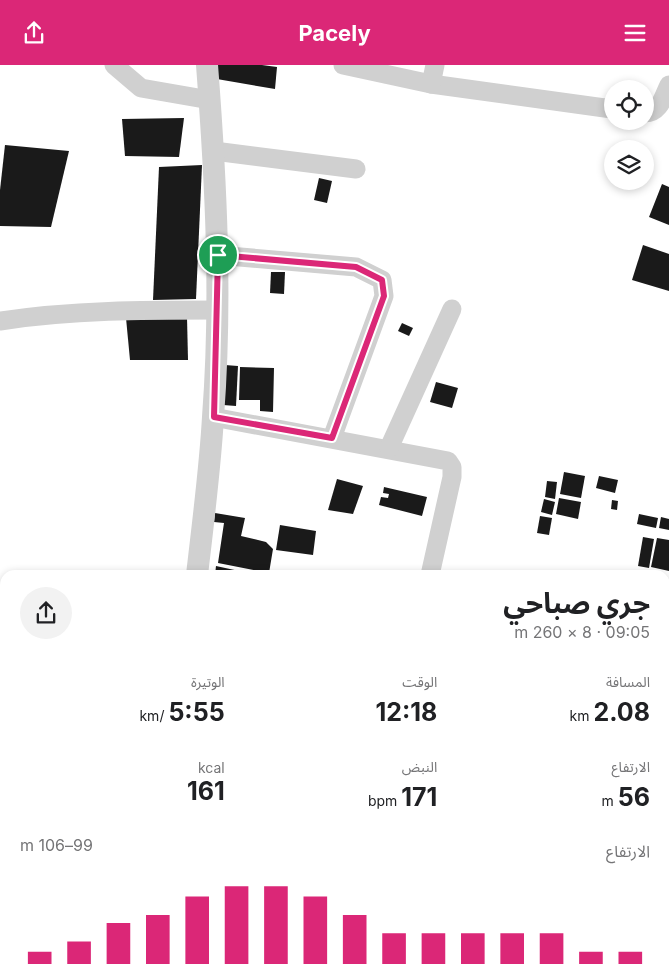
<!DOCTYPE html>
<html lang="ar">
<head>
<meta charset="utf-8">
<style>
  body { margin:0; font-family:Inter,"Noto Sans Arabic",sans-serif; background:#f2f2f2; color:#202124; direction:rtl; height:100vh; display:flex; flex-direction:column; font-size:19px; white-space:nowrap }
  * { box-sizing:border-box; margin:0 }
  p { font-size:16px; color:#757577 }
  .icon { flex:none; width:28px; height:28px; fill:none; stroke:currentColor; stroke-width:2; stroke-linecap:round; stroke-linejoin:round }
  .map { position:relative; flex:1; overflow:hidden; direction:ltr }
  .details { position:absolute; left:0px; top:505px; width:670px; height:405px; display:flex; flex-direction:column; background:#fff; border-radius:15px 15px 0 0; box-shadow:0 2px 8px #0003; direction:rtl }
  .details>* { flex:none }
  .buttons { position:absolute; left:604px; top:15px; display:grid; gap:10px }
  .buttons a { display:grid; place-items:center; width:50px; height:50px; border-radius:50%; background:#fff; box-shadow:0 2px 8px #0003; font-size:25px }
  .pin { position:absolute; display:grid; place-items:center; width:42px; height:42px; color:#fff; margin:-21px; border:2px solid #fff; border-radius:50%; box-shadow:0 1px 5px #0007 }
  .round { display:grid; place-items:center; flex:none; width:52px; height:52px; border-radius:26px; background:#f2f2f2 }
  .overview { display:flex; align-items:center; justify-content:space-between; height:85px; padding:0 20px }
  h1 { font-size:28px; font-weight:700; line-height:38px }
  .metrics { display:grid; grid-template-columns:repeat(3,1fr); gap:8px; height:85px; padding:5px 20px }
  .metrics div { display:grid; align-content:center }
  .metrics b { font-size:25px; font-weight:700 }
  .metrics small { font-size:14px; font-weight:400 }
  .metrics p { font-size:14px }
  .chart { height:140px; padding:10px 20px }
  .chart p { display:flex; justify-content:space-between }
  .chart svg { width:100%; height:90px; margin-top:5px; stroke:#db2777; stroke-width:6 }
  header { display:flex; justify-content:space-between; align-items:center; height:65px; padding:0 20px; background:#db2777; color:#fff; font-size:22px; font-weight:700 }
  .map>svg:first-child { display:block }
  .building { fill:#1a1a1a }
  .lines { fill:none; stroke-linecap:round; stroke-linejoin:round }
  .minor { stroke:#d0d0d0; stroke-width:19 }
  .tertiary { stroke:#d0d0d0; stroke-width:22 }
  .route-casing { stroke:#fff; stroke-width:10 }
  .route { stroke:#db2777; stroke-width:6 }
</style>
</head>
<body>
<header><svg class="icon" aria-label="menu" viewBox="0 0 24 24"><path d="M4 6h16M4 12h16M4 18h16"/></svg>Pacely<svg class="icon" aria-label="share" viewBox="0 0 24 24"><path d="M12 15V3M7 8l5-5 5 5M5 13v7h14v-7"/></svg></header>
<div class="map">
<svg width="669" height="910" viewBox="0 0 669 910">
  <rect width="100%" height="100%" fill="#fff"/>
  <g class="building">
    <polygon points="213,0 262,0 277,2 275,24 211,13"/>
    <polygon points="184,53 179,92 125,91 122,54"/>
    <polygon points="5,80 69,86 51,162 0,161 0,125"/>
    <polygon points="202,100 196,234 153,235 159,102"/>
    <polygon points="319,113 332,116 327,138 314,135"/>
    <polygon points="662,119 669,122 669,160 649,152"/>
    <polygon points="643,180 669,189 669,226 632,215"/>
    <polygon points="271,207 285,207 284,229 270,228"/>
    <polygon points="187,252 188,295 130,295 126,253"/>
    <polygon points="402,258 413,263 409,271 398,266"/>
    <polygon points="225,300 238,301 236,341 223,340"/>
    <polygon points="240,302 274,303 273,347 260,346 260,335 239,335"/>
    <polygon points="436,317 458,323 452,343 430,337"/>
    <polygon points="564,407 585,411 581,433 560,429"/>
    <polygon points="599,411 618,415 615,428 596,423"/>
    <polygon points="337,414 363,421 353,449 328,445"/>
    <polygon points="547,416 557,417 555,434 545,432"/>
    <polygon points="384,422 427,432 422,451 379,440 381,432 388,433 389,429 383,428"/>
    <polygon points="559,433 581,437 578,454 556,449"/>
    <polygon points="544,434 555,437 552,450 541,447"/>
    <polygon points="612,435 618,436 617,445 611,444"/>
    <polygon points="215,448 245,453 241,471 266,477 273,484 269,508 218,498 224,458 214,457"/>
    <polygon points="639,449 658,453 656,463 637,459"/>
    <polygon points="540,451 552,453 549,470 537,468"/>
    <polygon points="661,452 669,454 669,465 659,463"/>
    <polygon points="280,460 316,466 313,490 276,485"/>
    <polygon points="643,472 654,474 649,503 638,501"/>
    <polygon points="657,473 669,475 669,506 651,502"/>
    <polygon points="216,501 253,509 253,510 215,510"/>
    <polygon points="0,735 5,736 5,757 0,756"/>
    <polygon points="0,809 5,811 5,832 0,832"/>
    <polygon points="0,883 5,884 5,905 34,905 33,910 0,910"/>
    <polygon points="46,905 126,905 124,910 46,910"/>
    <polygon points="203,905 251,905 250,910 203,910"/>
    <rect x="362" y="905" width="48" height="5"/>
    <polygon points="483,905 518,905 517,908 483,907"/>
  </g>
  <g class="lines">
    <g class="minor">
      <polyline points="114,0 141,23 210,35"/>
      <polyline points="343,0 431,19 612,44"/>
      <polyline points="431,19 435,0"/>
      <path d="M645,48c15,0 18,-16 24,-28"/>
      <polyline points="214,86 356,104"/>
      <polyline points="217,190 356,202 382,215 384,231 332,373"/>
      <path d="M0,256c72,-11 145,-11 218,-11"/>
      <polyline points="213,352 448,396 452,402 452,412 430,510"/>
      <polyline points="389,383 452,244"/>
      <polyline points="665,818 669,772"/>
      <polyline points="657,910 658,905"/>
    </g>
    <g class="tertiary">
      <path d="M197,510c6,-53 13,-105 16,-158 9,-118 3,-235 -6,-352"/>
      <polyline points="145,910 147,905"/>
    </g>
  </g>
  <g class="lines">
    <defs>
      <polygon id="route" points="218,190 356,202 382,215 384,231 332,373 214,352"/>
    </defs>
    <use href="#route" class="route-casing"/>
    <use href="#route" class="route"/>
  </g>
</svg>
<div class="buttons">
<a><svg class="icon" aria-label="locate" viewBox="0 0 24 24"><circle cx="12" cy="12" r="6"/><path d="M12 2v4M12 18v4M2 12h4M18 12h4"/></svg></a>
<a><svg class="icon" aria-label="layers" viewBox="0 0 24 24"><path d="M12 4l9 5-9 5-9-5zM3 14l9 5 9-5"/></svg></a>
</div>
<div class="pin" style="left:218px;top:190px;background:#1e9e55"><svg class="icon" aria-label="arrive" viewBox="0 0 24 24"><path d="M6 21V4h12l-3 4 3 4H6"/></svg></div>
<section class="details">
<div class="overview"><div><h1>جري صباحي</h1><p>09:05 · 8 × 260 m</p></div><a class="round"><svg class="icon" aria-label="share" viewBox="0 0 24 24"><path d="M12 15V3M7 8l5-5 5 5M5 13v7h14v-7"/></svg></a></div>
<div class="metrics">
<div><p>المسافة</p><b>2.08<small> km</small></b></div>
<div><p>الوقت</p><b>12:18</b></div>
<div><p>الوتيرة</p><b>5:55<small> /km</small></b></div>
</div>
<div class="metrics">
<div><p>الارتفاع</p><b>56<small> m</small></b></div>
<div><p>النبض</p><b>171<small> bpm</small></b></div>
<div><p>kcal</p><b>161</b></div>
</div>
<div class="chart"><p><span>الارتفاع</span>99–106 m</p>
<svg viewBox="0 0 160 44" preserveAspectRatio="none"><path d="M5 44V38M15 44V33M25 44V24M35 44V20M45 44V11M55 44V6M65 44V6M75 44V11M85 44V20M95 44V29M105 44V29M115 44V29M125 44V29M135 44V29M145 44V38M155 44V38"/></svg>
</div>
</section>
</div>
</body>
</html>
